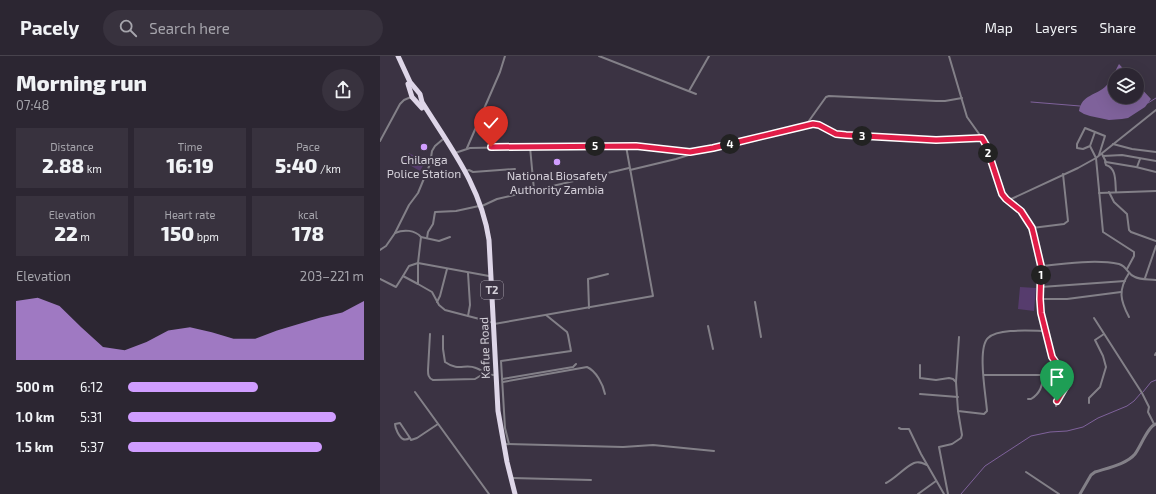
<!DOCTYPE html>
<html lang="en">
<head>
<meta charset="utf-8">
<style>
  body { margin:0; font-family:"Exo 2",sans-serif; background:#38323e; color:#f1f3f6; height:100vh; display:flex; flex-direction:column; font-size:15px; white-space:nowrap }
  * { box-sizing:border-box; margin:0 }
  p { font-size:13px; color:#a6a5ac }
  .icon { flex:none; width:22px; height:22px; fill:none; stroke:currentColor; stroke-width:2; stroke-linecap:round; stroke-linejoin:round }
  .map { position:relative; flex:1; overflow:hidden }
  .drawer { display:flex; flex-direction:column; background:#2c2632; width:380px }
  .drawer>* { flex:none }
  .buttons { position:absolute; left:728px; top:12px; display:grid; gap:8px }
  .buttons a { display:grid; place-items:center; width:36px; height:36px; border-radius:50%; background:#2c2632; box-shadow:0 4px 16px #0002,0 0 0 1px #48434d; font-size:20px }
  .pin { position:absolute; display:grid; place-items:center; width:34px; height:34px; color:#fff; margin:-41px -17px; border-radius:50% 50% 50% 0; rotate:-45deg; box-shadow:0 0 4px #0007 }
  .pin .icon { rotate:45deg }
  .km { position:absolute; width:20px; height:20px; margin:-10px; border-radius:50%; background:#222; color:#fff; font-size:11px; line-height:20px; text-align:center }
  .round { display:grid; place-items:center; flex:none; width:42px; height:42px; border-radius:21px; background:#38323e }
  .overview { display:flex; align-items:center; justify-content:space-between; height:68px; padding:0 16px }
  h1 { font-size:22px; font-weight:800; line-height:30px }
  .metrics { display:grid; grid-template-columns:repeat(3,1fr); gap:6px; height:68px; padding:4px 16px }
  .metrics div { display:grid; align-content:center; border-radius:0px; background:#38323e; text-align:center }
  .metrics b { font-size:20px; font-weight:800 }
  .metrics small { font-size:11px; font-weight:400 }
  .metrics p { font-size:11px }
  .chart { height:112px; padding:8px 16px }
  .chart p { display:flex; justify-content:space-between }
  .chart svg { width:100%; height:72px; margin-top:4px; fill:#d09dff; opacity:.7 }
  ul { padding:0 16px; list-style:none; font-size:13px }
  li { display:grid; grid-template-columns:64px 48px 1fr; align-items:center; height:30px }
  li i { height:10px; border-radius:5px; background:#d09dff }
  header { display:flex; align-items:center; gap:24px; box-sizing:border-box; height:56px; padding:0 20px; background:#2c2632; border-bottom:1px solid #48434d }
  header strong { font-size:19px }
  nav { display:flex; gap:22px; margin-inline-start:auto; font-size:14px }
  .search { width:280px; height:36px; background:#38323e; display:flex; align-items:center; gap:10px; box-sizing:border-box; padding:0 14px; border-radius:22px; color:#a6a5ac; font-size:15px }
  main { display:flex; flex:1; min-height:0 }
  .map>svg:first-child { display:block }
  .green { fill:#563c6d }
  .water { fill:#7f629b }
  .lines { fill:none; stroke-linecap:round; stroke-linejoin:round }
  .stream { stroke:#7f629b; stroke-width:1 }
  .minor { stroke:#838088; stroke-width:2 }
  .tertiary { stroke:#838088; stroke-width:3 }
  .trunk { stroke:#ded6e8; stroke-width:5 }
  .route-casing { stroke:#fff; stroke-width:8 }
  .route { stroke:#e11d48; stroke-width:5 }
  .poi-dot { fill:#d09dff; stroke:#3b3343; stroke-width:1.5 }
  .labels { text-anchor:middle; stroke-width:4; stroke-linejoin:round; paint-order:stroke }
  .shield { fill:#3b3343; stroke:#a5a0ab; stroke-width:1 }
  .shield-label { font-size:11px; font-weight:bold; fill:#d3cfd8 }
  .poi-label { font-size:12px; fill:#d3cfd8; stroke:#3b3343 }
  .street-label { font-size:12px; fill:#d3cfd8; stroke:#3b3343 }
</style>
</head>
<body>
<header>
<strong>Pacely</strong>
<div class="search"><svg class="icon" aria-label="search" viewBox="0 0 24 24"><circle cx="10" cy="10" r="6"/><path d="M15 15l6 6"/></svg>Search here</div>
<nav><a>Map</a><a>Layers</a><a>Share</a></nav>
</header>
<main>
<section class="drawer">
<div class="overview"><div><h1>Morning run</h1><p>07:48</p></div><a class="round"><svg class="icon" aria-label="share" viewBox="0 0 24 24"><path d="M12 15V3M7 8l5-5 5 5M5 13v7h14v-7"/></svg></a></div>
<div class="metrics">
<div><p>Distance</p><b>2.88<small> km</small></b></div>
<div><p>Time</p><b>16:19</b></div>
<div><p>Pace</p><b>5:40<small> /km</small></b></div>
</div>
<div class="metrics">
<div><p>Elevation</p><b>22<small> m</small></b></div>
<div><p>Heart rate</p><b>150<small> bpm</small></b></div>
<div><p>kcal</p><b>178</b></div>
</div>
<div class="chart"><p><span>Elevation</span>203–221 m</p>
<svg viewBox="0 0 160 44" preserveAspectRatio="none"><path d="M0 44V8L10 6L20 11L30 24L40 36L50 38L60 33L70 26L80 24L90 27L100 31L110 31L120 26L130 22L140 18L150 15L160 8V44z"/></svg>
</div>
<ul>
<li><b>500 m</b>6:12<i style="width:55%"></i></li>
<li><b>1.0 km</b>5:31<i style="width:88%"></i></li>
<li><b>1.5 km</b>5:37<i style="width:82%"></i></li>
</ul>
</section>
<div class="map">
<svg width="776" height="438" viewBox="0 0 776 438">
  <rect width="100%" height="100%" fill="#3b3343"/>
  <g class="green">
    <polygon points="29,97 45,106 40,115 24,106"/>
    <polygon points="640,231 656,232 654,255 638,253"/>
  </g>
  <path class="water" d="M739,8l10,11h-14v22h22v-13l14,15 -6,8 -17,11 -6,1 -13,1 -19,-4 -6,-2 -5,-3c3,-17 17,-15 27,-25 6,-6 9,-15 13,-22z"/>
  <g class="lines">
    <g class="stream">
      <polyline points="651,46 700,50"/>
      <polyline points="768,47 776,42"/>
      <polyline points="763,336 771,326 776,324"/>
      <polyline points="581,438 605,410 651,380 670,376 687,375 703,371 718,362 747,350 754,345 761,337"/>
    </g>
    <g class="minor">
      <polyline points="219,0 316,38"/>
      <polyline points="569,0 587,61 602,82"/>
      <polyline points="309,35 329,0"/>
      <polyline points="426,69 446,41 449,40 556,45 565,45 582,42"/>
      <polyline points="715,76 725,80 719,99"/>
      <polyline points="0,85 20,48 24,44 31,41"/>
      <polyline points="733,88 752,93 776,96"/>
      <polyline points="710,90 703,93 697,92 697,88 705,72 715,76 710,90 716,102 723,176 754,196 754,200 747,213"/>
      <polyline points="150,91 154,134"/>
      <polyline points="87,92 120,16 125,0"/>
      <path d="M75,97l15,-5 92,-2h74l53,6 24,-4 100,-24 6,1 17,9 10,1 91,6 45,-3 3,7 17,49c4,6 11,9 16,14 6,5 10,13 14,20 7,16 9,35 9,51 0,12 -2,23 0,34 3,16 16,45 11,60l-4,2h-64"/>
      <polyline points="722,98 726,106 756,111 776,116"/>
      <polyline points="723,100 742,99 776,105"/>
      <path d="M725,106l1,3c11,3 9,18 10,27"/>
      <polyline points="757,111 760,103"/>
      <polyline points="250,114 296,103 315,97"/>
      <polyline points="85,115 89,114 93,116 135,113"/>
      <polyline points="729,136 734,146 747,158 749,174 751,176 776,185"/>
      <polyline points="719,137 776,135"/>
      <polyline points="629,144 698,112 716,102 776,54"/>
      <polyline points="102,150 117,143 249,112"/>
      <polyline points="652,172 684,168 688,165 683,118"/>
      <path d="M15,177c9,-4 20,-3 26,4l-3,26v21l14,8 7,13 6,5 46,12"/>
      <polyline points="41,181 59,185 70,181"/>
      <polyline points="47,182 48,176 53,168 55,156 76,155 99,150"/>
      <polyline points="0,194 6,190 15,177 29,149 38,137 50,108 52,95 55,90 62,84"/>
      <path d="M661,210c24,-2 54,-7 78,-2 9,3 8,10 16,13 6,3 14,2 21,3"/>
      <polyline points="765,222 776,190"/>
      <polyline points="0,223 16,231 23,220"/>
      <polyline points="38,228 23,220 29,210 38,207 109,220"/>
      <polyline points="661,231 745,225"/>
      <polyline points="660,243 687,243 741,236"/>
      <polyline points="57,246 60,240 67,213"/>
      <polyline points="375,246 381,281"/>
      <polyline points="209,252 208,223 228,218"/>
      <polyline points="88,260 90,249 88,217"/>
      <path d="M749,261c-9,-17 -11,-27 0,-44"/>
      <polyline points="714,262 762,337 769,351 768,356 774,368"/>
      <polyline points="114,268 273,240 246,90"/>
      <polyline points="328,270 333,293"/>
      <path d="M50,278l-2,36c0,4 0,8 5,10l42,-1 10,-6"/>
      <path d="M63,280v13l2,13c14,10 20,1 31,6 6,2 10,6 17,7"/>
      <path d="M579,281l-3,45 2,29 26,3 3,-3c-1,-15 -10,-63 1,-73 11,-10 44,-7 58,-7"/>
      <polyline points="775,299 776,297"/>
      <polyline points="673,302 688,325 676,347 676,350"/>
      <polyline points="540,309 540,322 556,324 569,322 573,323 576,326"/>
      <polyline points="122,323 193,311 196,308"/>
      <path d="M123,326l84,-15c9,4 16,17 18,27"/>
      <polyline points="35,336 109,438"/>
      <polyline points="540,338 578,341"/>
      <path d="M648,343h3c10,-6 11,-14 13,-24"/>
      <polyline points="709,347 709,342 720,331 726,311 723,300 715,284 724,278"/>
      <polyline points="519,372 521,373 529,373 541,398 564,438"/>
      <path d="M30,382l-10,-15 -5,1c0,4 4,13 8,15 2,1 5,0 7,-1l1,2 6,-2 21,-14"/>
      <polyline points="124,388 243,391 273,389 334,395"/>
      <polyline points="129,388 125,372 121,305 191,295 188,279 187,276 166,259"/>
      <polyline points="646,416 679,438"/>
      <polyline points="132,422 211,424"/>
      <path d="M506,427c10,-5 20,-17 28,-20 5,-2 9,0 13,2"/>
      <polyline points="538,438 556,425"/>
      <polyline points="568,438 559,391 572,388 581,382 582,379 578,355"/>
    </g>
    <path class="tertiary" d="M700,438l11,-19 4,-3c12,-4 32,-8 40,-18 6,-8 13,-28 21,-30"/>
    <g class="trunk">
      <path d="M18,0l12,26 10,12 2,8c28,45 59,84 67,138l9,171 9,51 8,32"/>
      <polyline points="28,28 32,41 42,52"/>
    </g>
  </g>
  <g class="lines">
    <defs>
      <polyline id="route" points="111,91 256,90 310,96 333,92 433,68 439,69 456,78 466,79 556,84 602,82 606,89 622,138 626,143 641,155 652,172 654,180 661,210 660,243 661,257 672,301 688,324 687,328 677,345"/>
    </defs>
    <use href="#route" class="route-casing"/>
    <use href="#route" class="route"/>
  </g>
  <g class="poi-dot">
    <circle cx="44" cy="91" r="4"/>
    <circle cx="177" cy="106" r="4"/>
  </g>
  <g class="labels">
    <rect class="shield" x="101" y="225" width="22" height="18" rx="3"/>
    <g class="shield-label">
      <text x="112" y="238">T2</text>
    </g>
    <g class="poi-label">
      <text x="44" y="108">Chilanga<tspan x="44" dy="14">Police Station</tspan></text>
      <text x="177" y="124">National Biosafety<tspan x="177" dy="14">Authority Zambia</tspan></text>
    </g>
    <g class="street-label">
      <text transform="translate(105 292) rotate(-92)" y="4">Kafue Road</text>
    </g>
  </g>
</svg>
<div class="buttons">
<a><svg class="icon" aria-label="layers" viewBox="0 0 24 24"><path d="M12 4l9 5-9 5-9-5zM3 14l9 5 9-5"/></svg></a>
</div>
<div class="pin" style="left:677px;top:345px;background:#1e9e55"><svg class="icon" aria-label="arrive" viewBox="0 0 24 24"><path d="M6 21V4h12l-3 4 3 4H6"/></svg></div>
<div class="pin" style="left:111px;top:91px;background:#d93025"><svg class="icon" aria-label="check" viewBox="0 0 24 24"><path d="M5 12l5 5 9-10"/></svg></div>
<b class="km" style="left:661px;top:219px">1</b>
<b class="km" style="left:608px;top:97px">2</b>
<b class="km" style="left:482px;top:80px">3</b>
<b class="km" style="left:350px;top:88px">4</b>
<b class="km" style="left:215px;top:90px">5</b>
</div>
</main>
</body>
</html>
